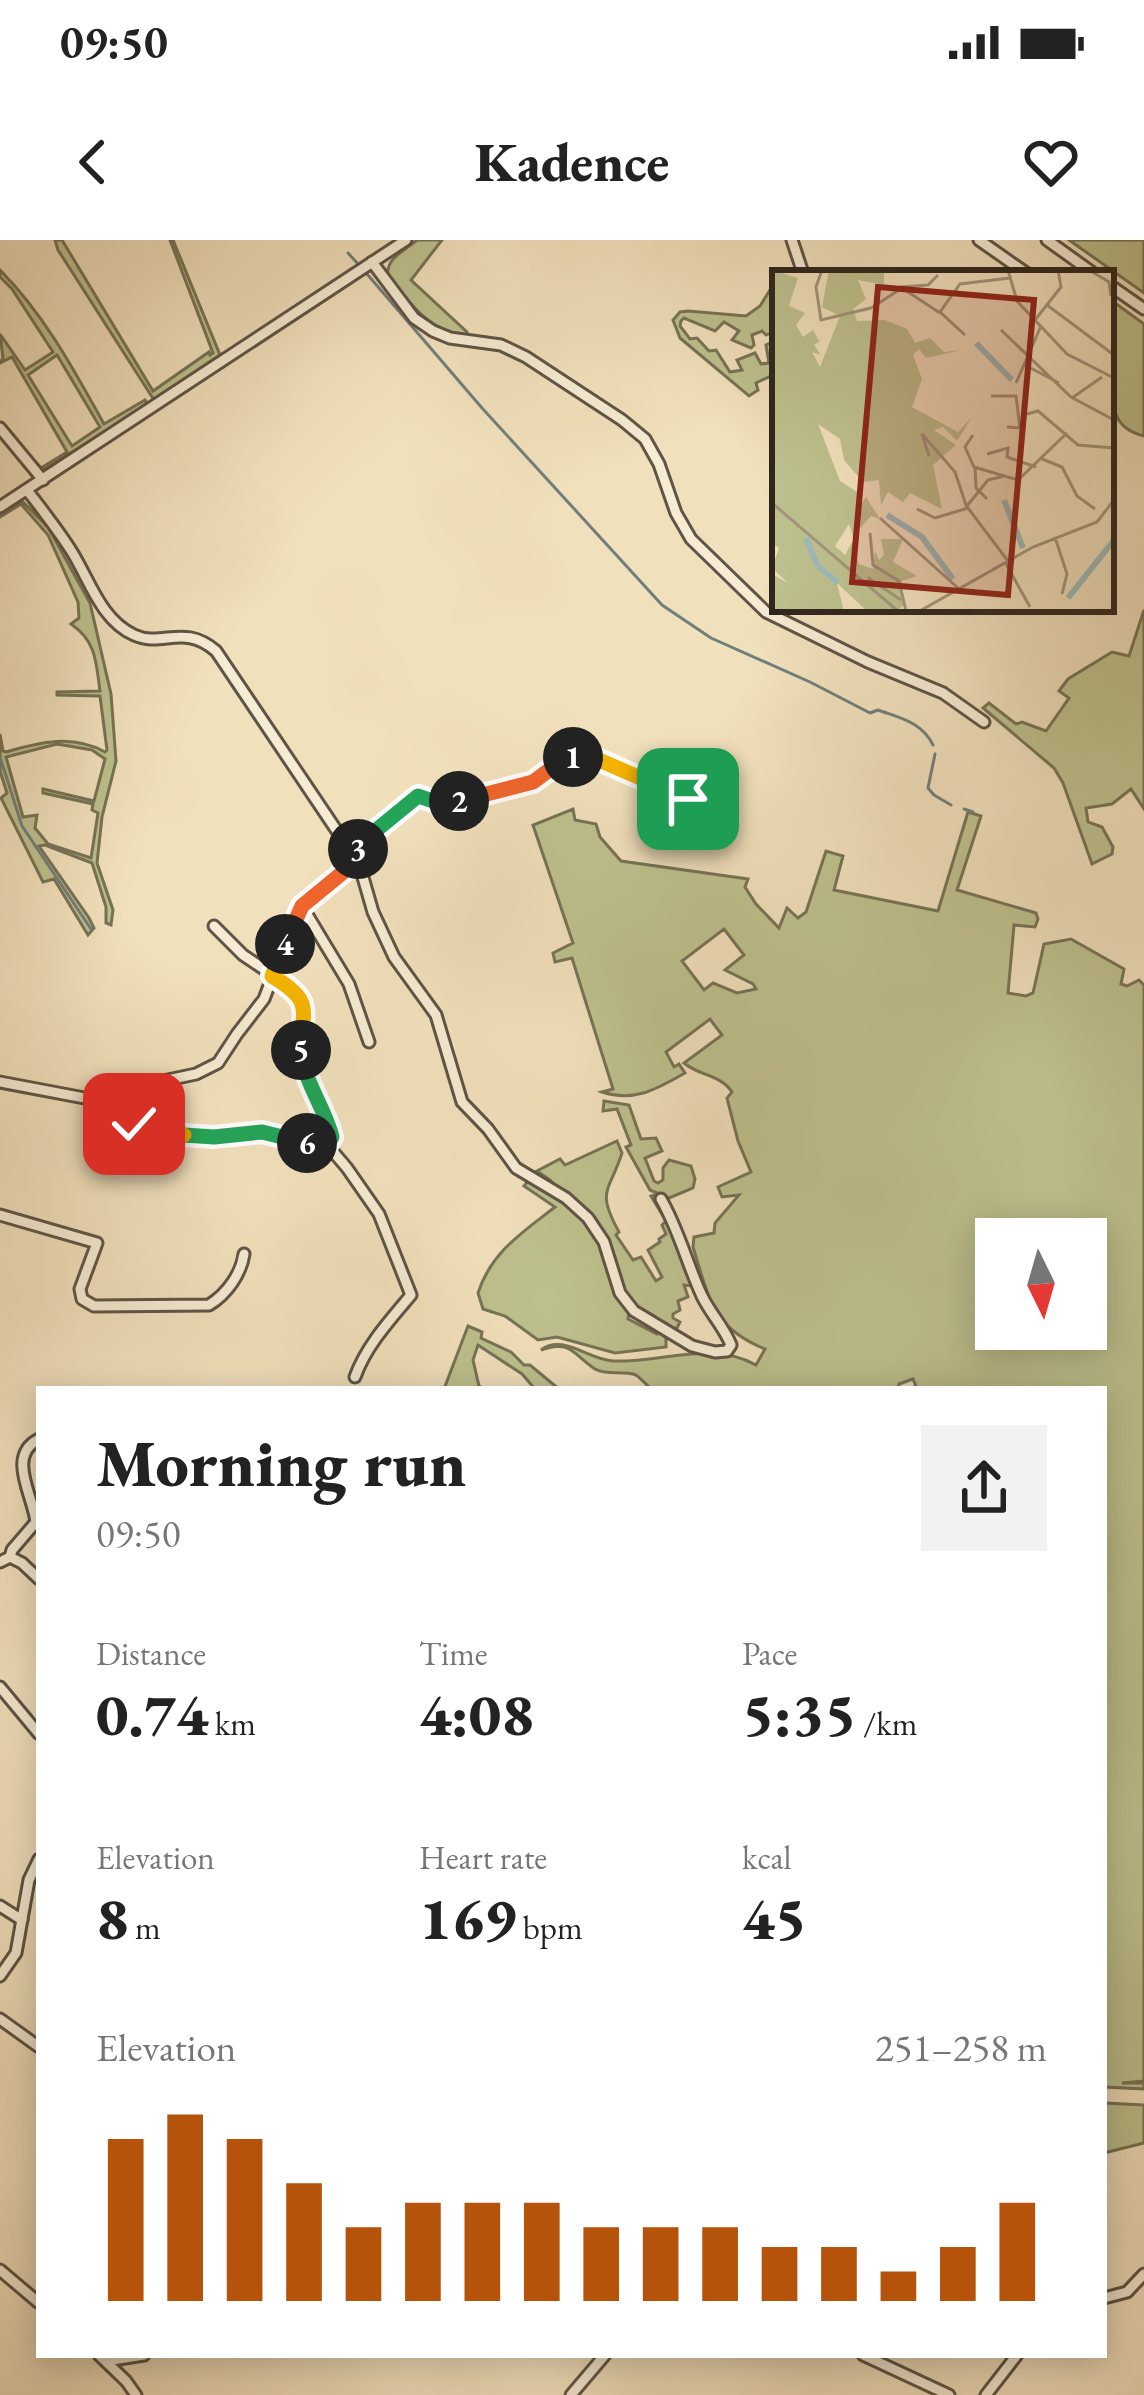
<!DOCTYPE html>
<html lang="en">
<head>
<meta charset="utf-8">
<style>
  body { margin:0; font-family:"EB Garamond",serif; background:#f2f2f2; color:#222; height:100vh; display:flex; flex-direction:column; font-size:45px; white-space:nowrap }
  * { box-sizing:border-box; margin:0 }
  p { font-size:39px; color:#767676 }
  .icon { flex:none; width:66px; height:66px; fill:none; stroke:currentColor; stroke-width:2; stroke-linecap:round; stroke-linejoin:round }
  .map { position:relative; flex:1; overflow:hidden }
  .sheet { position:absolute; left:36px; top:1146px; width:1071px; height:972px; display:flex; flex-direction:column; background:#fff; border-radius:0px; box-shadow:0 6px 30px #0003 }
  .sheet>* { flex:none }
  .needle { width:78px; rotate:175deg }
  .tools { position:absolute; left:975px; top:978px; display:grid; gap:24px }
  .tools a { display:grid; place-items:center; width:132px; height:132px; border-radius:0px; background:#fff; box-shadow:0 6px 30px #0003; font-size:60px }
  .pin { position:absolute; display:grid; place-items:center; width:102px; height:102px; color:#fff; margin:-51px; border-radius:24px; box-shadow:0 6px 18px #0006 }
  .km { position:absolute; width:60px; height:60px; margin:-30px; border-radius:50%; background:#222; color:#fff; font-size:33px; line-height:60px; text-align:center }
  .round { display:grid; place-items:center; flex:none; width:126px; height:126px; border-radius:0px; background:#f2f2f2 }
  .overview { display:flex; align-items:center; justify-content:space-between; height:204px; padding:0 60px }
  h1 { font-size:66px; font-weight:800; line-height:90px }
  .stats { display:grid; grid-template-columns:repeat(3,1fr); gap:18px; height:204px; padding:12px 60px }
  .stats div { display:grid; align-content:center }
  .stats b { font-size:60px; font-weight:800 }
  .stats small { font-size:33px; font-weight:400 }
  .stats p { font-size:33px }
  .chart { height:336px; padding:24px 60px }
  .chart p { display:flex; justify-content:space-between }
  .chart svg { width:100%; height:216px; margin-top:12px; stroke:#b45309; stroke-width:6 }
  .status { display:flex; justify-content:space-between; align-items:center; height:84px; padding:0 60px; background:#fff; direction:ltr }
  .status svg { height:33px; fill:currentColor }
  header { display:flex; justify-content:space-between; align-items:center; height:156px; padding:0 60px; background:#fff; font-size:54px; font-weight:800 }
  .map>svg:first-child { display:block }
  .green { fill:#bec18e; stroke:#767356; stroke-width:3; fill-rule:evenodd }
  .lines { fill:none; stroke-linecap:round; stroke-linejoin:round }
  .stream { stroke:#717f7b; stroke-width:3 }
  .minor-casing { stroke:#5f5445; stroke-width:15 }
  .minor { stroke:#f6ebd3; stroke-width:9 }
  .split-1-casing { stroke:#fff; stroke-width:24 }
  .split-2-casing { stroke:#fff; stroke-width:24 }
  .split-3-casing { stroke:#fff; stroke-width:24 }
  .split-4-casing { stroke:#fff; stroke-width:24 }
  .split-5-casing { stroke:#fff; stroke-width:24 }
  .split-6-casing { stroke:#fff; stroke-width:24 }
  .split-7-casing { stroke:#fff; stroke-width:24 }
  .split-8-casing { stroke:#fff; stroke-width:24 }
  .split-1 { stroke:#f5b400; stroke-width:15 }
  .split-2 { stroke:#f0652b; stroke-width:15 }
  .split-3 { stroke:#22a559; stroke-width:15 }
  .split-4 { stroke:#f0652b; stroke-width:15 }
  .split-5 { stroke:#f5b400; stroke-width:15 }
  .split-6 { stroke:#22a559; stroke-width:15 }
  .split-7 { stroke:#22a559; stroke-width:15 }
  .split-8 { stroke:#f5b400; stroke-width:15 }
  .inset-river { fill:none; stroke:#9dbbb9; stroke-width:6 }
  .inset-road { fill:none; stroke:#a3957c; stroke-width:3 }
  .view { fill:#8f2418; fill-opacity:0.15; stroke:#8f2418; stroke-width:6 }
  .inset-edge { fill:none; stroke:#2e251d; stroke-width:6 }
</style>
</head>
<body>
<div class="status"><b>09:50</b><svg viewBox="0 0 49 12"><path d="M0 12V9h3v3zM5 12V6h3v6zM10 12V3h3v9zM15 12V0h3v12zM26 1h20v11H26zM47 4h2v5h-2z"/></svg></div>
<header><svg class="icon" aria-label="back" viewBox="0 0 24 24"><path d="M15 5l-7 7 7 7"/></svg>Kadence<svg class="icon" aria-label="heart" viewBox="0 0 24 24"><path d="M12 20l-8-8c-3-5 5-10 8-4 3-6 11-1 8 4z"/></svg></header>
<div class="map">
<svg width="1144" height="2155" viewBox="0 0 1144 2155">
  <rect width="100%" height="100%" fill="#f1e0bc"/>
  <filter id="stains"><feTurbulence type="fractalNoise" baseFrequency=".00167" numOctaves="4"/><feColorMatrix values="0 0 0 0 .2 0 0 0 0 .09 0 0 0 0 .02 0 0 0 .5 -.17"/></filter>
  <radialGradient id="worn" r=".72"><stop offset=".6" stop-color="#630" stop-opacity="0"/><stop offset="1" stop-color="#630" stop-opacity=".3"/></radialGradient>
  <g class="green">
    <polygon points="55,0 62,0 153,151 209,112 210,115 213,113 170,0 173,0 220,115 154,160 58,10"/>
    <path d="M417,0h25l-31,40 56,52 1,5c-39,-5 -57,-33 -80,-61 -3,-17 17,-26 29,-36z"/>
    <polygon points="1069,0 1144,0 1144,53"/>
    <path d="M0,30c44,44 74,100 104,154l41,-24 3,5 -108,67 -7,-8 3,-1 5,5 26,-16 -55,-95 -12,6 3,-5 -3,-24 25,36 28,-18 -41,-63 -12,-12zM57,115l43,72 -28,19 -44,-71z"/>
    <polygon points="775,42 775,91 766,95 762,91 752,95 754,105 751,108 732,100 739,91 724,82 715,91 684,78 681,81 680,86 690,99 697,98 709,111 716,110 730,132 742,130 737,120 755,113 761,124 769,123 766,105 775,101 775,134 756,143 758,150 749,156 680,98 673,80 680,72 688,71 746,76 760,66"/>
    <path d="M1111,60l33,24v112c-12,-3 -24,-10 -28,-22 -11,-32 -5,-80 -5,-114z"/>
    <path d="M22,261l26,26 42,76 21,91 5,67 -14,56 -5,46 16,47 -2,15 -5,-2v-16l-14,-44 -47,-18 -6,1 50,72 5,10 -6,7 -34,-56 -11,3 -42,-84 6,-5 -7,-22v-37l3,17 3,1c34,-10 67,-18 99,0l2,-2 -7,-54 -43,-1v-3l43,-1c-4,-30 -4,-50 -29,-67l8,-6 -1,-16 -30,-67 -27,-31 -21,13v-4zM57,504l35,6 13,9 -11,42 -51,-12v4l50,11 -1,6 6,3 -7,45 -43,-14 -13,-16 2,-13 -14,2 -17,-60z"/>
    <polygon points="1144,370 1144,569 1131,549 1112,564 1086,568 1088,582 1102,587 1113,607 1112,614 1092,624 1063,543 1054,528 983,468 989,463 1016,484 1022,482 1046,491 1069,458 1059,451 1068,439 1112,412 1129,416"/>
    <path d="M573,569l2,11 21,4 4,13 21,24 127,18 -3,8 11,17 23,24 8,-20 11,10 8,-6 20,-61 17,5 -9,34 104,21 30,-99 13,4 -24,74 79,23 2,6 -3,8 -21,-2 -6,68 18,3 7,-3 11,-49 27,-5 53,30 -3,15 6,2 12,-6 5,5v1096l-22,2h22v6l-40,-2v-698h-194l6,-3 -3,-7 -14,5 -1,5h-247c-3,-3 -12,-12 -15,-14 -13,-5 -29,1 -41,-6 -21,-14 -25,-30 -54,-19 21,-17 48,10 72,11 48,2 98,-21 143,4l9,-16c-53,-21 -56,-51 -72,-102l1,-10 20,-4 1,-10 24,-28 -17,2 -4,-10 33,-15 -13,-31 -11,-43 5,-6c-12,-18 -33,-16 -48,-29l38,-28 -12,-16 -44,33 8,15 5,-3 6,9c-27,15 -50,30 -83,19l11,-3 -41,-131 -17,4 -2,-9 20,-10 -40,-118zM724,689l20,26 -19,15 28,14 3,5 -19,4 -24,-10 -9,7 -22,-29zM996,999h90v90h-90z"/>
    <polygon points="604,861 629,865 641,899 656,898 662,911 645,918 654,941 658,943 663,940 663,928 669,920 691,926 695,939 693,948 669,958 650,950 626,907 631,905 617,869 603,871"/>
    <path d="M617,901l5,12c-13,40 -26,37 -3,79l-3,3 17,25 8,-3 15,24 6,-4 -14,-27 12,-8 -1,-3 7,-5 -4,-9 4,-4 -15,-25 3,-1 13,19 25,72 -8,-1 4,12 -10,4 2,9 -7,4v4l7,4 -3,6h-6l-37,-21 -9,-11 -18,-55 -57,-61 -13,-9 23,-12 5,6z"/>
    <path d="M529,940c28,16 57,30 71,61 10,24 10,51 29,69l-1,9 29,15 4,-5 12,8 -7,2v8l-51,6 -58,-16 -19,3 -33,-24 -22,-7 -5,-16c13,-41 45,-61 77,-86l-31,-21z"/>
    <polygon points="468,1086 482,1092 481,1098 511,1112 524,1125 530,1125 559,1149 535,1149 522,1134 478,1105 473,1120 479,1146 484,1149 444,1149"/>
    <polygon points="1104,1863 1144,1865 1144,1903 1104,1913"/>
  </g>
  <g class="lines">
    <g class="stream">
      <polyline points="348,13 359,25"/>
      <path d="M367,34l115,134 180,197 49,33 99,44 60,31 8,-3c22,8 44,12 55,35"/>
      <polyline points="935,514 928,548 934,555 951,565"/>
      <polyline points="0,517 22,586 91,689"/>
      <polyline points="964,569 973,572"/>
    </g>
    <defs>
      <g id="minor">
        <polyline points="792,0 803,33"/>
        <polyline points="979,0 1026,33"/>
        <polyline points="1047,0 1093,33"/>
        <polyline points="372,22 414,78 433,91 450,98 501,105 526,117 622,180 645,199 659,224 676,273 691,299 766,372 868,422 943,453 984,482"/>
        <polyline points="1111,46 1144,69"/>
        <polyline points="0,188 43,240"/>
        <path d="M27,250c16,21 32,41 45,62 18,29 29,68 62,83 28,13 50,-12 82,16l127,189c8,6 13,6 22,1l53,-45 21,7 17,-2 77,-19 29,-21 17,-6 11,1 127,55"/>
        <polyline points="0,267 406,0"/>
        <path d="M358,605v15l15,52 21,45 42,58 26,87 26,27 28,39 50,30 22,20 16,24 16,51 14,18 58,35 23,6 12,-1 4,-6c-7,-18 -21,-32 -29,-49 -15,-32 -23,-66 -41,-97"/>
        <polyline points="302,666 349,744 369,802"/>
        <polyline points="214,686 243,715 292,748 300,757 303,774 302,822 331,892 332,897 326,907"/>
        <path d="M0,842l95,18 13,4 19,17 16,6 55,10 74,-4 58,15 17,20 32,46 32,81c-21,25 -45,51 -56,82"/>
        <polyline points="108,864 144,845 196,834 218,823 237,794 264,759 290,691 302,666 358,620"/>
        <path d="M0,975l97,28 -17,46 2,10 12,7 115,-1c18,-11 32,-31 35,-51"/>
        <polyline points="10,1317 22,1323 39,1339"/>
        <path d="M0,1322l10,-5 2,-7 24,-28c-3,-27 -30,-66 3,-83"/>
        <polyline points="0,1447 39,1494"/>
        <polyline points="0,1666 22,1680"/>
        <polyline points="0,1736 16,1713 29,1640 39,1619"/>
        <polyline points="0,1779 39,1807"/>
        <polyline points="0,2030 39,2063"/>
        <polyline points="1104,2058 1127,2052 1144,2034"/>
        <polyline points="99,2115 126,2141 136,2155"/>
        <polyline points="863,2115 949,2155"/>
        <polyline points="106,2121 144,2115"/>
        <polyline points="571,2155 605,2115"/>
        <polyline points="986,2155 1017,2115"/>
      </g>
    </defs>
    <use href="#minor" class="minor-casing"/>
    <use href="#minor" class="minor"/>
  </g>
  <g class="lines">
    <defs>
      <polyline id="split-1" points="573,517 590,516 688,559"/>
      <polyline id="split-2" points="459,561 533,542 556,525 573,517"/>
      <polyline id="split-3" points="358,609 358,605 418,556 439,563 459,561"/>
      <polyline id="split-4" points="285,704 302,666 358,620 358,609"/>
      <path id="split-5" d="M285,704l-13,32c41,25 31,31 29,74"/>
      <path id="split-6" d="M301,810c2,30 24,58 31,87l-6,10 -19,-4"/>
      <polyline id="split-7" points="184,895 214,897 262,892 307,903"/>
      <polyline id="split-8" points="134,884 184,895"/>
    </defs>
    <use href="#split-1" class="split-1-casing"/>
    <use href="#split-2" class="split-2-casing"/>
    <use href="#split-3" class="split-3-casing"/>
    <use href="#split-4" class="split-4-casing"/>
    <use href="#split-5" class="split-5-casing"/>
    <use href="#split-6" class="split-6-casing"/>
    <use href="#split-7" class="split-7-casing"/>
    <use href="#split-8" class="split-8-casing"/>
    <use href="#split-1" class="split-1"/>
    <use href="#split-2" class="split-2"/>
    <use href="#split-3" class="split-3"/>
    <use href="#split-4" class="split-4"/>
    <use href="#split-5" class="split-5"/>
    <use href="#split-6" class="split-6"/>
    <use href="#split-7" class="split-7"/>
    <use href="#split-8" class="split-8"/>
  </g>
  <g transform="translate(772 30)">
    <rect width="342" height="342" fill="#f1e0bc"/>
    <path d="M0,0l26,8 -9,28 16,7 -9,12 7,12 10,-7 6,11 6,-13 -6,14 -5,3 7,10 -9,-3 8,15 20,-51 -18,-9 7,-37h55v15l-26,-5 8,19 -13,10 4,12 28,-1 22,9 8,14 15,-5 14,14 17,-2 -35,8 -7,-9 -6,6 9,24 -10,28 46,25 14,-15 -15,24 -14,-14 -9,3 22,15 -23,20 9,44 -32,-16 -7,9 -15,-10 -7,13 -2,-25 -16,2 -19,-22 -4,-21 -22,-15 22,57 17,11 3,14 6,-9 14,22 -9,-3 -18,20 -4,-12 -14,22 10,9 7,-13 7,22 14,5 2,-18 4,9 5,-5 -3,-16h22l-10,23 24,14 -15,5 2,24 -8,7h-28l-31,-29 7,29h-72v-38l16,9 -16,-15 7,-20 -7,-5z" fill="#bec18e"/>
    <path class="inset-river" d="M204,73l36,37M232,230l19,48M115,245l35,22 31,42M34,268l11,27 21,18M296,328l46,-58"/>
    <path class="inset-road" d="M50,0l-6,17 5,33 50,-12 31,-20 38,25M236,0l9,31 50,53 47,24M317,0l20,12 2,14M128,17l28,-2 10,-10M275,35l67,50M263,50l26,-33 -3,-17M229,60l70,67 43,23M193,65l-25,-23 20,-28 50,-6M253,95l34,18M244,113l25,-57M219,126h25l4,32 -13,-1M300,128l30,-21M251,145l15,-4 40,34 36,3M201,165l-8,12 9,20 44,13 49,-47M215,184l21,-6 -1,9 29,10M157,186l-7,-22 33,38 12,36M270,189l20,8 15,29 18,13M203,197l1,21 11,11M0,233l127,109M195,236l21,-26 16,-4M145,239l18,9 33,-10 40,53M108,248l78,70M98,263l3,32 26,16 7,30M283,267l12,37 -5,20M233,292l25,45M96,308l33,22M146,342l115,-65 64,-25 17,-22"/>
    <path class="view" d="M106,17l156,13 -26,295 -156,-13z"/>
    <rect width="342" height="342" class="inset-edge"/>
  </g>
  <rect width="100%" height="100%" filter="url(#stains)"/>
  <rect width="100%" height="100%" fill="url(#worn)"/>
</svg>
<div class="tools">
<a><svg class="needle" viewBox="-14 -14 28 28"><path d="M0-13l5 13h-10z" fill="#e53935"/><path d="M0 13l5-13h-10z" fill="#767676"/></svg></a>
</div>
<div class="pin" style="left:688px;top:559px;background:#1e9e55"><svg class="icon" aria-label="arrive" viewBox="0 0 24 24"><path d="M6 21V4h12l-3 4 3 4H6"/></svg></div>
<div class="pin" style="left:134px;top:884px;background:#d93025"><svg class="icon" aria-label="check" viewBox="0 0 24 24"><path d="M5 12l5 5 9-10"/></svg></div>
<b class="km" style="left:573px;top:517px">1</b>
<b class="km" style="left:459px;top:561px">2</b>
<b class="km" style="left:358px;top:609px">3</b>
<b class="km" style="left:285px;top:704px">4</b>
<b class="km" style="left:301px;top:810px">5</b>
<b class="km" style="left:307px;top:903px">6</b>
<section class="sheet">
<div class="overview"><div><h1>Morning run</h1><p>09:50</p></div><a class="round"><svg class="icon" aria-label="share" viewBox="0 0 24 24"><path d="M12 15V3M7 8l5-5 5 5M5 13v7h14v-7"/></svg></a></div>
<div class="stats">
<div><p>Distance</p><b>0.74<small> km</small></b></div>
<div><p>Time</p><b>4:08</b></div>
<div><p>Pace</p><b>5:35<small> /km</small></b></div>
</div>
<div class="stats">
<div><p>Elevation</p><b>8<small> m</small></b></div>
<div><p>Heart rate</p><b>169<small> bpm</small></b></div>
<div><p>kcal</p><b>45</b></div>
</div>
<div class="chart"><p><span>Elevation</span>251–258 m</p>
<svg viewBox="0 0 160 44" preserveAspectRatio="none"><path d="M5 44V11M15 44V6M25 44V11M35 44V20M45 44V29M55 44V24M65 44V24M75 44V24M85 44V29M95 44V29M105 44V29M115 44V33M125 44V33M135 44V38M145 44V33M155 44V24"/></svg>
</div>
</section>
</div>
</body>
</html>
